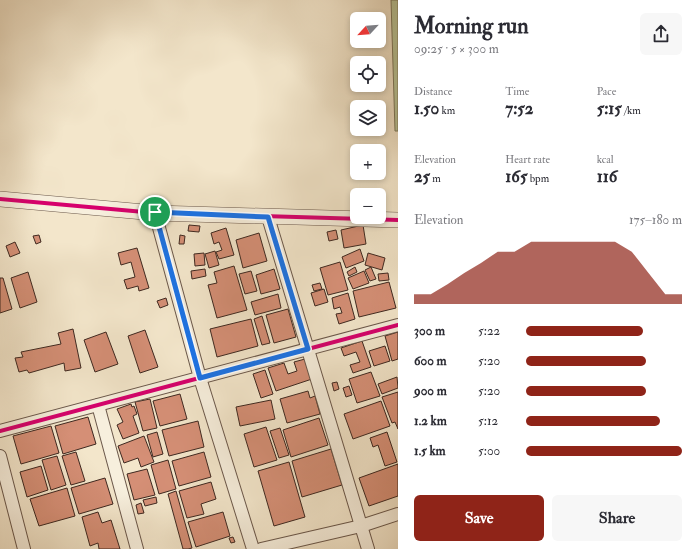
<!DOCTYPE html>
<html lang="en">
<head>
<meta charset="utf-8">
<style>
  body { margin:0; font-family:"IM FELL Double Pica",serif; background:#f7f7f7; color:#2b2b33; height:100vh; display:flex; flex-direction:column; font-size:15px; white-space:nowrap }
  * { box-sizing:border-box; margin:0 }
  p { font-size:13px; color:#7c7c81 }
  .icon { flex:none; width:22px; height:22px; fill:none; stroke:currentColor; stroke-width:2; stroke-linecap:round; stroke-linejoin:round }
  .map { position:relative; flex:1; overflow:hidden }
  .side { display:flex; flex-direction:column; background:#fff; width:300px }
  .side>* { flex:none }
  .needle { width:26px; rotate:244deg }
  .tools { position:absolute; left:350px; top:12px; display:grid; gap:8px }
  .tools a { display:grid; place-items:center; width:36px; height:36px; border-radius:6px; background:#fff; box-shadow:0 2px 6px #0003; font-size:20px }
  .pin { position:absolute; display:grid; place-items:center; width:34px; height:34px; color:#fff; margin:-17px; border:2px solid #fff; border-radius:50%; box-shadow:0 1px 4px #0007 }
  .round { display:grid; place-items:center; flex:none; width:42px; height:42px; border-radius:6px; background:#f7f7f7 }
  .summary { display:flex; align-items:center; justify-content:space-between; height:68px; padding:0 16px }
  h1 { font-size:22px; font-weight:700; line-height:30px }
  .figures { display:grid; grid-template-columns:repeat(3,1fr); gap:6px; height:68px; padding:4px 16px }
  .figures div { display:grid; align-content:center }
  .figures b { font-size:17px; font-weight:700 }
  .figures small { font-size:11px; font-weight:400 }
  .figures p { font-size:11px }
  .chart { height:112px; padding:8px 16px }
  .chart p { display:flex; justify-content:space-between }
  .chart svg { width:100%; height:72px; margin-top:4px; fill:#8f2418; opacity:.7 }
  .action { display:flex; gap:8px; margin-top:auto; padding:8px 16px }
  .action a { flex:1; height:46px; border-radius:6px; background:#8f2418; color:#fff; font-size:16px; font-weight:700; line-height:46px; text-align:center }
  .action a+a { background:#f7f7f7; color:#2b2b33 }
  ul { padding:0 16px; list-style:none; font-size:13px }
  li { display:grid; grid-template-columns:64px 48px 1fr; align-items:center; height:30px }
  li i { height:10px; border-radius:5px; background:#8f2418 }
  main { display:flex; flex:1; min-height:0 }
  .map>svg:first-child { display:block }
  .green { fill:#b9c699; stroke:#7c775c }
  .building { fill:#d58f76; stroke:#3e2820 }
  .lines { fill:none; stroke-linecap:round; stroke-linejoin:round }
  .minor-casing { stroke:#6b584b; stroke-width:14 }
  .tertiary-casing { stroke:#6b584b; stroke-width:16 }
  .minor { stroke:#f7efdd; stroke-width:12 }
  .tertiary { stroke:#f7efdd; stroke-width:15 }
  .cycleway-casing { stroke:#f7efdd; stroke-width:6 }
  .cycleway { stroke:#d6006c; stroke-width:4 }
  .route-casing { stroke:#fff; stroke-width:8 }
  .route { stroke:#1a73e8; stroke-width:5 }
</style>
</head>
<body>
<main>
<div class="map">
<svg width="398" height="549" viewBox="0 0 398 549">
  <rect width="100%" height="100%" fill="#f3e6cb"/>
  <filter id="stains"><feTurbulence type="fractalNoise" baseFrequency=".005" numOctaves="4"/><feColorMatrix values="0 0 0 0 .2 0 0 0 0 .09 0 0 0 0 .02 0 0 0 .5 -.17"/></filter>
  <radialGradient id="worn" r=".72"><stop offset=".6" stop-color="#630" stop-opacity="0"/><stop offset="1" stop-color="#630" stop-opacity=".3"/></radialGradient>
  <polygon class="green" points="391,0 398,0 398,131 395,131"/>
  <g class="building">
    <polygon points="189,225 200,226 199,232 188,231"/>
    <polygon points="363,225 366,244 344,248 341,230"/>
    <polygon points="226,228 234,255 219,259 216,252 222,250 219,242 214,244 211,233"/>
    <polygon points="336,230 338,239 329,241 327,232"/>
    <polygon points="259,233 267,261 243,268 236,240"/>
    <polygon points="39,235 41,242 36,244 33,236"/>
    <polygon points="180,235 185,236 184,244 179,244"/>
    <polygon points="15,242 20,253 10,257 6,246"/>
    <polygon points="137,248 149,288 139,291 138,286 127,289 124,280 135,277 131,262 121,265 118,253"/>
    <polygon points="360,249 364,261 346,268 342,257"/>
    <polygon points="215,251 219,265 209,268 205,254"/>
    <polygon points="204,253 205,265 195,266 194,254"/>
    <polygon points="368,253 385,258 382,270 365,265"/>
    <polygon points="340,262 348,290 328,295 320,268"/>
    <polygon points="234,266 247,310 217,318 208,285 217,283 214,272"/>
    <polygon points="355,267 357,272 349,276 347,272"/>
    <polygon points="371,267 376,279 370,281 365,270"/>
    <polygon points="205,269 206,276 192,279 191,271"/>
    <polygon points="274,269 280,289 261,294 256,275"/>
    <polygon points="251,271 257,291 245,294 239,274"/>
    <polygon points="364,271 369,283 353,289 348,278"/>
    <polygon points="28,272 37,302 20,308 11,278"/>
    <polygon points="388,273 389,280 379,281 378,274"/>
    <polygon points="0,278 3,278 12,309 0,313"/>
    <polygon points="389,282 396,308 359,317 353,291"/>
    <polygon points="320,283 322,289 314,291 312,285"/>
    <polygon points="324,289 328,302 315,306 311,293"/>
    <polygon points="348,293 355,319 339,324 336,314 342,313 340,307 334,309 332,298"/>
    <polygon points="278,294 281,308 255,315 251,302"/>
    <polygon points="166,298 168,305 160,308 157,301"/>
    <polygon points="288,309 296,337 274,343 266,315"/>
    <polygon points="262,316 270,343 262,345 254,319"/>
    <polygon points="251,319 258,346 217,357 210,329"/>
    <polygon points="73,329 81,368 65,371 64,363 29,373 27,370 19,372 15,358 23,357 21,352 61,344 58,333"/>
    <polygon points="145,330 158,367 140,373 128,336"/>
    <polygon points="106,332 118,364 95,372 84,340"/>
    <polygon points="398,332 398,359 392,361 385,336"/>
    <polygon points="362,341 371,367 353,373 350,365 360,362 356,352 344,356 341,348"/>
    <polygon points="385,346 390,361 374,366 369,351"/>
    <polygon points="305,359 312,379 276,391 268,368 284,363 288,374 297,371 294,362"/>
    <polygon points="265,370 273,394 261,398 253,374"/>
    <polygon points="371,372 380,396 357,403 349,379"/>
    <polygon points="397,377 398,388 382,394 378,384"/>
    <polygon points="337,382 339,389 334,391 332,383"/>
    <polygon points="349,386 352,395 346,397 343,388"/>
    <polygon points="308,391 310,398 315,396 320,414 287,423 280,399"/>
    <polygon points="398,392 398,429 395,422 392,423 382,397"/>
    <polygon points="180,394 187,419 160,426 153,401"/>
    <polygon points="150,399 157,428 143,431 135,402"/>
    <polygon points="271,400 275,419 240,426 236,407"/>
    <polygon points="381,401 390,426 353,439 344,414"/>
    <polygon points="131,404 132,407 134,406 137,414 133,416 139,433 123,439 117,425 123,422 117,409"/>
    <polygon points="88,417 96,444 63,454 55,426"/>
    <polygon points="319,418 328,445 291,457 283,430"/>
    <polygon points="198,421 204,447 169,456 162,430"/>
    <polygon points="51,426 59,453 21,464 13,436"/>
    <polygon points="266,427 277,460 254,467 244,434"/>
    <polygon points="280,428 289,455 279,458 270,431"/>
    <polygon points="157,432 163,454 153,457 147,435"/>
    <polygon points="387,432 397,462 385,466 378,445 373,447 370,438"/>
    <polygon points="144,436 154,462 141,467 138,458 124,463 118,446"/>
    <polygon points="331,449 342,485 302,497 292,461"/>
    <polygon points="76,452 85,481 71,485 62,456"/>
    <polygon points="204,452 211,477 179,486 172,461"/>
    <polygon points="57,456 66,485 51,490 42,460"/>
    <polygon points="168,460 176,489 159,494 151,465"/>
    <polygon points="289,462 305,517 274,526 258,471"/>
    <polygon points="398,464 398,496 369,506 359,478"/>
    <polygon points="41,466 48,490 27,497 20,472"/>
    <polygon points="147,469 155,495 134,500 127,474"/>
    <polygon points="105,478 113,504 79,514 71,488"/>
    <polygon points="211,482 216,499 201,504 204,514 187,518 179,491"/>
    <polygon points="67,488 75,516 39,526 30,499"/>
    <polygon points="176,491 192,548 188,549 183,549 168,494"/>
    <polygon points="156,497 157,503 145,506 143,500"/>
    <polygon points="141,503 144,513 138,514 136,505"/>
    <polygon points="98,512 102,523 111,520 120,549 99,549 98,543 90,546 82,517"/>
    <polygon points="223,512 230,536 196,547 188,522"/>
    <polygon points="233,537 235,542 231,543 229,538"/>
  </g>
  <g class="lines">
    <defs>
      <g id="minor">
        <polyline points="155,213 200,378 253,549"/>
        <polyline points="268,217 368,549"/>
        <polyline points="98,405 137,549"/>
        <polyline points="0,431 398,325"/>
        <polyline points="0,456 24,549"/>
        <polyline points="261,549 361,526 398,514"/>
      </g>
      <polyline id="tertiary" points="0,199 155,213 398,220"/>
    </defs>
    <use href="#minor" class="minor-casing"/>
    <use href="#tertiary" class="tertiary-casing"/>
    <use href="#minor" class="minor"/>
    <use href="#tertiary" class="tertiary"/>
    <defs>
      <g id="cycleway">
        <polyline points="0,199 155,213 398,220"/>
        <polyline points="0,431 398,325"/>
      </g>
    </defs>
    <use href="#cycleway" class="cycleway-casing"/>
    <use href="#cycleway" class="cycleway"/>
  </g>
  <g class="lines">
    <defs>
      <polygon id="route" points="155,212 268,217 308,349 200,378"/>
    </defs>
    <use href="#route" class="route-casing"/>
    <use href="#route" class="route"/>
  </g>
  <rect width="100%" height="100%" filter="url(#stains)"/>
  <rect width="100%" height="100%" fill="url(#worn)"/>
</svg>
<div class="tools">
<a><svg class="needle" viewBox="-14 -14 28 28"><path d="M0-13l5 13h-10z" fill="#e53935"/><path d="M0 13l5-13h-10z" fill="#7c7c81"/></svg></a>
<a><svg class="icon" aria-label="locate" viewBox="0 0 24 24"><circle cx="12" cy="12" r="6"/><path d="M12 2v4M12 18v4M2 12h4M18 12h4"/></svg></a>
<a><svg class="icon" aria-label="layers" viewBox="0 0 24 24"><path d="M12 4l9 5-9 5-9-5zM3 14l9 5 9-5"/></svg></a>
<a>+</a>
<a>−</a>
</div>
<div class="pin" style="left:155px;top:212px;background:#1e9e55"><svg class="icon" aria-label="arrive" viewBox="0 0 24 24"><path d="M6 21V4h12l-3 4 3 4H6"/></svg></div>
</div>
<section class="side">
<div class="summary"><div><h1>Morning run</h1><p>09:25 · 5 × 300 m</p></div><a class="round"><svg class="icon" aria-label="share" viewBox="0 0 24 24"><path d="M12 15V3M7 8l5-5 5 5M5 13v7h14v-7"/></svg></a></div>
<div class="figures">
<div><p>Distance</p><b>1.50<small> km</small></b></div>
<div><p>Time</p><b>7:52</b></div>
<div><p>Pace</p><b>5:15<small> /km</small></b></div>
</div>
<div class="figures">
<div><p>Elevation</p><b>25<small> m</small></b></div>
<div><p>Heart rate</p><b>165<small> bpm</small></b></div>
<div><p>kcal</p><b>116</b></div>
</div>
<div class="chart"><p><span>Elevation</span>175–180 m</p>
<svg viewBox="0 0 160 44" preserveAspectRatio="none"><path d="M0 44V38L10 38L20 32L30 25L40 19L50 12L60 12L70 6L80 6L90 6L100 6L110 6L120 6L130 12L140 25L150 38L160 38V44z"/></svg>
</div>
<ul>
<li><b>300 m</b>5:22<i style="width:75%"></i></li>
<li><b>600 m</b>5:20<i style="width:77%"></i></li>
<li><b>900 m</b>5:20<i style="width:77%"></i></li>
<li><b>1.2 km</b>5:12<i style="width:86%"></i></li>
<li><b>1.5 km</b>5:00<i style="width:100%"></i></li>
</ul>
<div class="action"><a>Save</a><a>Share</a></div>
</section>
</main>
</body>
</html>
